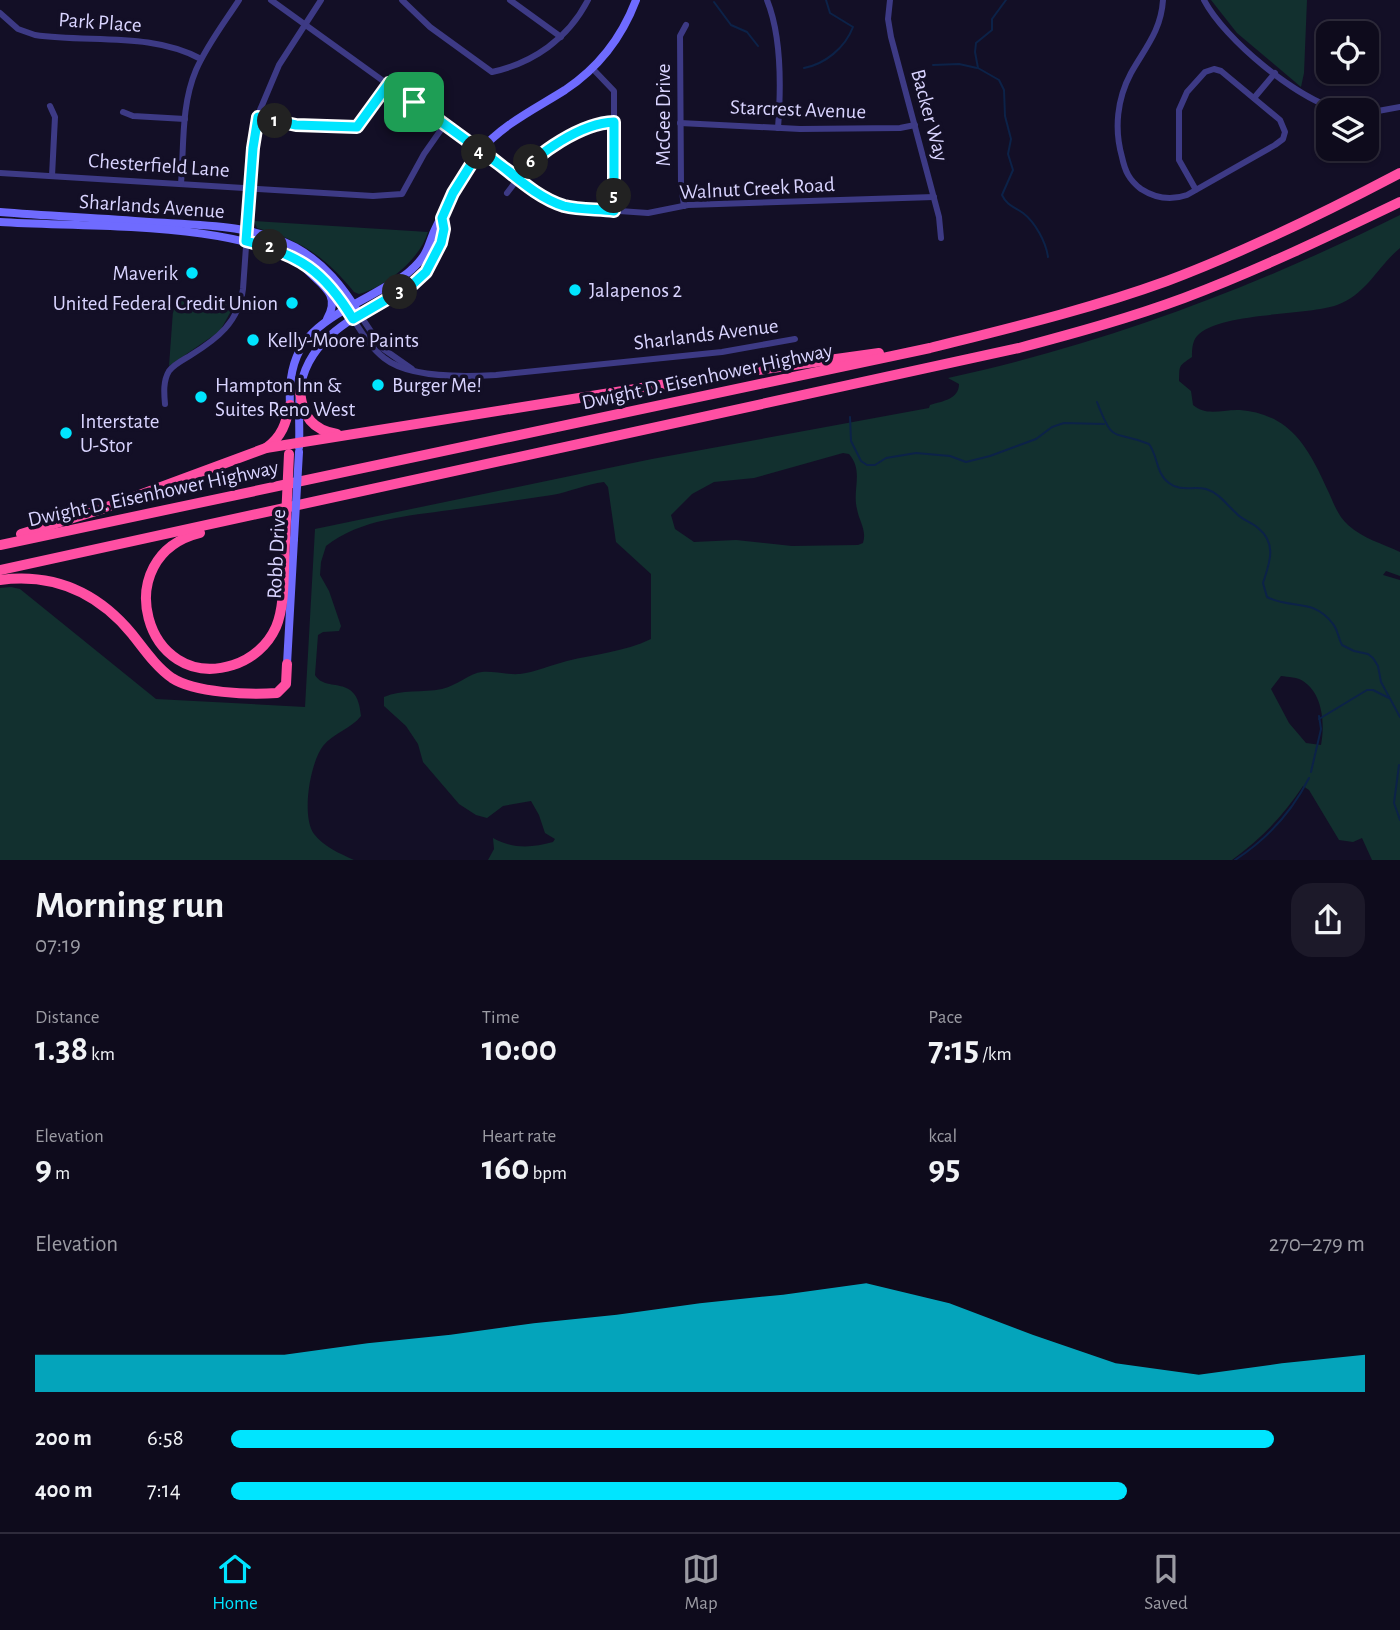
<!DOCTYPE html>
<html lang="en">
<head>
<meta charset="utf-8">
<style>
  body { margin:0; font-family:"Alegreya Sans",sans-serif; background:#1c1929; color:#f1f3f6; height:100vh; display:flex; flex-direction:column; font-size:26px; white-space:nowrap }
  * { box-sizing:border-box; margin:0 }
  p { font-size:23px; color:#9b9ba3 }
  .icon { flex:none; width:38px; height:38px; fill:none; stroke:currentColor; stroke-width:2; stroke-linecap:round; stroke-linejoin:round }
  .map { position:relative; height:860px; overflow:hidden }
  .sheet { display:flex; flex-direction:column; background:#0e0b1c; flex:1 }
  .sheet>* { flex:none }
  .fabs { position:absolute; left:1316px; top:21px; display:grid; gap:14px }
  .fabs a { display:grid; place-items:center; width:63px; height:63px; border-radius:14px; background:#0e0b1c; box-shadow:0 2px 5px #0004,0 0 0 2px #2e2b3b; font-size:35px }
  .pin { position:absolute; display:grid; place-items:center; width:60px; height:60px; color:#fff; margin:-30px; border-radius:14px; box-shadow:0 4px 10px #0006 }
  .km { position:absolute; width:35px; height:35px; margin:-18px; border-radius:50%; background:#222; color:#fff; font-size:19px; line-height:35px; text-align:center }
  .round { display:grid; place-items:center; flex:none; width:74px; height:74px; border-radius:21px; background:#1c1929 }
  .overview { display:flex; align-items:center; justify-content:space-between; height:119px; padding:0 35px }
  h1 { font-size:38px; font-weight:700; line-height:52px }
  .stats { display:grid; grid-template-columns:repeat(3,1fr); gap:10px; height:119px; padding:7px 35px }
  .stats div { display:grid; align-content:center }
  .stats b { font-size:35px; font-weight:700 }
  .stats small { font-size:19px; font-weight:400 }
  .stats p { font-size:19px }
  .chart { height:196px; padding:14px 35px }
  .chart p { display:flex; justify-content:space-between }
  .chart svg { width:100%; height:126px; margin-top:7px; fill:#00e5ff; opacity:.7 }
  ul { padding:0 35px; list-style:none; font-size:23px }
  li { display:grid; grid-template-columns:112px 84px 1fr; align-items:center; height:52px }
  li i { height:18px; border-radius:9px; background:#00e5ff }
  .tab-bar { display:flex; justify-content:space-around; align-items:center; height:98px; border-top:2px solid #2e2b3b; background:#0e0b1c; font-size:19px; color:#9b9ba3 }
  .tab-bar a { display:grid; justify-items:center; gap:4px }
  .tab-bar .on { color:#00e5ff }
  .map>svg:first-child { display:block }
  .green { fill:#12302f; fill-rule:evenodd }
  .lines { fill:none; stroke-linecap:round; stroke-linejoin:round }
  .stream { stroke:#0c2248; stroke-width:2 }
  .minor { stroke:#3d3a85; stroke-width:6 }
  .secondary { stroke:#6f6bff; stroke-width:8 }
  .motorway { stroke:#ff4fa3; stroke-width:10 }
  .secondary-bridge { stroke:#6f6bff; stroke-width:8 }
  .motorway-bridge { stroke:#ff4fa3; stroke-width:10 }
  .route-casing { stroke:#fff; stroke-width:14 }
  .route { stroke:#00e5ff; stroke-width:9 }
  .poi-dot { fill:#00e5ff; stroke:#130f26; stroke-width:2.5 }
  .labels { text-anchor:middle; stroke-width:7; stroke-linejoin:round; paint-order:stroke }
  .street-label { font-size:21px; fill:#d9d4ff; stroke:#130f26 }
  .poi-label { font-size:21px; fill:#d9d4ff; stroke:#130f26; text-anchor:start }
</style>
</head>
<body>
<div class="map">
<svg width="1400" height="860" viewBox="0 0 1400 860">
  <rect width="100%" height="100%" fill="#130f26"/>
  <g class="green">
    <polygon points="1211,0 1307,0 1304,73 1301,87 1237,33"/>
    <path d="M1400,215v33c-23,19 -33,46 -63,57 -31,11 -119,7 -140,31 -5,6 -5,14 -5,21 -15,10 -12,9 -13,24l12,10 2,14c14,12 30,4 47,5 15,1 32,6 45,16 21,16 33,43 44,67 5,11 9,23 19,32 14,13 35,19 52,27v24l-14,-5 -3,4 17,5v280h-28l-10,-22 -9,4 -14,-2 -30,-50 -6,-4c-20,30 -41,52 -71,74h-744l6,-11 -1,-11c19,11 39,10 60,4l2,-3 -10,-6 -6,-18 -8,-14 -28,5 -16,12 -11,-3 -17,-11 -36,-42 -5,-18 -12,-18 -22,-20v-9c18,-8 38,-4 58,-8 16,-4 28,-16 40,-17 12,-1 25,3 38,2 16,-2 31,-9 47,-13 28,-7 57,-9 84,-22v-65l-35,-32 -8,-55 -4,-5c-18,2 -34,10 -52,13 -34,5 -68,10 -102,15 -42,6 -90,9 -124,36l-5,16 -1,13 9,16 12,35 -2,5 -16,1 -5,3 -3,40c11,19 43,-3 46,41 -10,13 -28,17 -38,30 -13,17 -22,70 -9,88 10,13 25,19 40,26h-354v-272l11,-1 9,2 136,110 149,8 10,-178 337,-70 277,-51 1,-3c13,-4 29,-6 29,-21l-11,-6c157,-34 308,-91 452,-163zM843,453l6,1c15,17 3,36 8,55 2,12 10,21 6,34l-5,2 -66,1 -56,-6 -42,2 -19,-13 -4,-14 21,-21 22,-12 40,-4zM1281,676c7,1 17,1 22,5 20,13 22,43 18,64l-15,-2 -17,-20 -18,-34z"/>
    <path d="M254,221l174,11c-8,27 -42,55 -69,62l-5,-2c-27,-34 -55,-53 -97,-64z"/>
    <polygon points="174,297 236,302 220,331 169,366"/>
  </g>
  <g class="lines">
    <g class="stream">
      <path d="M1006,0l-14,19v11l-16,13 -1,9 3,16 21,12 5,10 1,26 6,23 -3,15 5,16 -11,25c5,11 13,12 21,18 12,9 23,29 25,44"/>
      <polyline points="714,2 731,25 747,32 758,46"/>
      <polyline points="933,65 959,64 977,68"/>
      <path d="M804,68c21,-4 41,-20 49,-41l-23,-14 -4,-13"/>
      <path d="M1097,402c17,44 15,27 52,42 9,12 7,30 20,39 11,9 24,3 37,6 13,4 20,15 30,24 6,7 15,9 22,15 20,16 11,36 5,55l4,14c24,13 46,0 66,27 5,6 5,14 9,21l12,6 14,3 5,4 5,8 3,16 19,35"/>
      <polyline points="850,417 851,441 861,461 867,465 875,465 886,458 916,453 950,456 966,462 990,456 1036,439 1052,427 1064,423 1104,424"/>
      <polyline points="1319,719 1367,690 1373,690 1389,698"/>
      <polyline points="1399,765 1394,803 1400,820"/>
      <polyline points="1311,772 1321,729 1319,716"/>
      <path d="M1235,860c32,-21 57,-48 74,-82"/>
    </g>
    <g class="minor">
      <polyline points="271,0 540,194 556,203 576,208 648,213 688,205 934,197"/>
      <path d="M402,0l28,27 62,45c41,-9 76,-33 96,-72"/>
      <polyline points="510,0 561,37"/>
      <path d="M767,0c15,37 14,89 11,128"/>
      <polyline points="890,0 888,19 891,37 939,217 941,238"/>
      <path d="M1163,0c-2,31 -18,48 -32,73 -14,26 -17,56 -9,84 3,14 7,23 19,32 14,9 29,12 46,6l88,-50 8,-6 2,-7 -5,-12 -59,-49 -7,-2 -9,3 -18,20 -8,18v50l17,30"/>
      <path d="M1204,0c21,40 93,99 136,110"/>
      <path d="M0,13l18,16 17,6c55,8 116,-3 166,24"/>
      <polyline points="592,68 614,91 614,210"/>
      <polyline points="1254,98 1275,73"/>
      <polyline points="50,106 55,117 52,176"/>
      <polyline points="123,112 133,116 185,119"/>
      <polyline points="1367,113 1400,107"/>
      <polyline points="258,117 296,125 357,127 389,83"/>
      <polyline points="680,123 800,129 900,128 915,125"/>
      <polyline points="0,173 373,196 402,194 424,154 445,124"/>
      <path d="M181,184c3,-38 0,-79 15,-114 11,-25 28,-47 43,-70"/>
      <polyline points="507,193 533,159 593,124 614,122"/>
      <polyline points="684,206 681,184 680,36 686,25"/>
      <polyline points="360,315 382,348 412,369"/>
      <path d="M353,319c9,14 18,29 31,39 25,20 80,19 112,17l226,-23 73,-13"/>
      <path d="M165,404c-1,-11 -2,-23 4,-33 5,-7 14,-11 22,-16 26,-16 48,-33 52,-66l10,-141 7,-38 19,-45 42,-65"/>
    </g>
    <g class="secondary">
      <path d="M0,212c50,4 99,6 149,10 48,3 102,2 146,25 29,16 48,40 65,68"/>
      <path d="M0,222c88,6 247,-3 318,51 15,12 25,30 35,46"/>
      <path d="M307,270c16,16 34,25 20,49"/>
      <path d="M290,405c-4,-75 40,-85 95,-118 9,-5 19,-10 26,-17 20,-18 16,-26 26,-45 13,-25 24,-52 42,-73 24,-28 56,-43 86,-62 33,-22 57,-53 71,-90"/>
      <path d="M299,447c1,-18 -1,-37 1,-55 6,-60 68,-80 113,-108 16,-14 37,-43 29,-66"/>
      <polyline points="287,664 294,539"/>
    </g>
    <g class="motorway">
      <path d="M300,392c3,24 12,38 37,42"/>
      <path d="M266,448c16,-11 20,-25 24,-43"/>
      <path d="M200,533c-93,23 -55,160 33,132 19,-6 35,-20 43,-38 10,-23 7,-61 9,-86"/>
      <polyline points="21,534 99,510 266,448 729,374 879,353"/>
      <path d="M0,545l930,-197c80,-20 160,-39 237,-67 80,-30 157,-68 233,-108"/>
      <path d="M0,570l1019,-222c56,-15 111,-30 165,-50 74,-28 145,-62 216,-96"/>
      <path d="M0,580c54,-7 98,13 132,54 12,15 24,33 40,44 23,15 77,17 105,15l9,-9 1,-20"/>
    </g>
    <polyline class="secondary-bridge" points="294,539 299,452"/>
    <polyline class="motorway-bridge" points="285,541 289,454"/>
  </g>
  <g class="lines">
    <defs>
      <path id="route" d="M414,102l-25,-19 -32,44 -61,-2 -38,-8 -5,31 -7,93c54,14 78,30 107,78l60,-35 13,-12 15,-29 3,-14 -2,-11 11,-25 27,-43 10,7c23,17 47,41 74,49 16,4 34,3 50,5v-89c-32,1 -78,31 -96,56l-104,-76"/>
    </defs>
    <use href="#route" class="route-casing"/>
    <use href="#route" class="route"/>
  </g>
  <g class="poi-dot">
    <circle cx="192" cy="273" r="7"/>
    <circle cx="575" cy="290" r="7"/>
    <circle cx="292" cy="303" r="7"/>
    <circle cx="253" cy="340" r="7"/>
    <circle cx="378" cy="385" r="7"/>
    <circle cx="201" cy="397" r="7"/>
    <circle cx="66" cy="433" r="7"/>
  </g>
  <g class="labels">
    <g class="street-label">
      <text transform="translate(100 22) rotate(4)" y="7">Park Place</text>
      <text transform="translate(798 109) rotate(2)" y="7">Starcrest Avenue</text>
      <text transform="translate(663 115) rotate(-90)" y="7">McGee Drive</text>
      <text transform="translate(930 115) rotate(75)" y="7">Backer Way</text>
      <text transform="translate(159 165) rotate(4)" y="7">Chesterfield Lane</text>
      <text transform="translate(757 188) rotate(-3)" y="7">Walnut Creek Road</text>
      <text transform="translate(152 206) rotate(4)" y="7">Sharlands Avenue</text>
      <text transform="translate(706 334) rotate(-7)" y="7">Sharlands Avenue</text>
      <text transform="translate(707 376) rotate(-12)" y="7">Dwight D. Eisenhower Highway</text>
      <text transform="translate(153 493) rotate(-12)" y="7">Dwight D. Eisenhower Highway</text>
      <text transform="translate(276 554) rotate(-87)" y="7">Robb Drive</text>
    </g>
    <g class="poi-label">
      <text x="178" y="280" text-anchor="end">Maverik</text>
      <text x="589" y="297">Jalapenos 2</text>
      <text x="278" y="310" text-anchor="end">United Federal Credit Union</text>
      <text x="267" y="347">Kelly-Moore Paints</text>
      <text x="215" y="392">Hampton Inn &amp;<tspan x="215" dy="24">Suites Reno West</tspan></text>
      <text x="392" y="392">Burger Me!</text>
      <text x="80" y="428">Interstate<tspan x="80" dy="24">U-Stor</tspan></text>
    </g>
  </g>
</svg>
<div class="fabs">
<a><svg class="icon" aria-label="locate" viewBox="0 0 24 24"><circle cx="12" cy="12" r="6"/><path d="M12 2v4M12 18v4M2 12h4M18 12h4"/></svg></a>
<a><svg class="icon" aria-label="layers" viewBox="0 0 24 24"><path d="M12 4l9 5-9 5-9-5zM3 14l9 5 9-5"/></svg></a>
</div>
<div class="pin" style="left:414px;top:102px;background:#1e9e55"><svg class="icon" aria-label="arrive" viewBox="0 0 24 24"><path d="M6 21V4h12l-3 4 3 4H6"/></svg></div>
<b class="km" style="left:275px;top:121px">1</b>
<b class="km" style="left:270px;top:247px">2</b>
<b class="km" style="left:400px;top:292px">3</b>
<b class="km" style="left:479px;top:152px">4</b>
<b class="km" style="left:614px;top:196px">5</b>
<b class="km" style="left:531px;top:162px">6</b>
</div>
<section class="sheet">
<div class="overview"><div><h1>Morning run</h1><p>07:19</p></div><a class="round"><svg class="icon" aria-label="share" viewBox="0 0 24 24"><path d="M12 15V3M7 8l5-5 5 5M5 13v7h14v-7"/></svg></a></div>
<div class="stats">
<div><p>Distance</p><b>1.38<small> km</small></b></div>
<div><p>Time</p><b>10:00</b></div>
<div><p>Pace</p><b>7:15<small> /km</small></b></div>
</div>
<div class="stats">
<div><p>Elevation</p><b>9<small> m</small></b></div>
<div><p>Heart rate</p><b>160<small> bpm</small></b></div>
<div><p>kcal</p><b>95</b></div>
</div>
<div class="chart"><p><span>Elevation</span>270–279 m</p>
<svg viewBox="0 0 160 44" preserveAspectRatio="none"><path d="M0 44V31L10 31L20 31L30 31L40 27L50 24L60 20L70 17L80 13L90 10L100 6L110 13L120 24L130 34L140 38L150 34L160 31V44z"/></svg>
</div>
<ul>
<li><b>200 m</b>6:58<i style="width:92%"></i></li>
<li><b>400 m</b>7:14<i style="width:79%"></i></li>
</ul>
</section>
<nav class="tab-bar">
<a class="on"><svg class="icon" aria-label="home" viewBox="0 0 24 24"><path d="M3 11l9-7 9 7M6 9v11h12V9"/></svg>Home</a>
<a><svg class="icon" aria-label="map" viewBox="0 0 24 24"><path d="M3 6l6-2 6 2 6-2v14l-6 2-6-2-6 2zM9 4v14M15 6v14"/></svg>Map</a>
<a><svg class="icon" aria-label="saved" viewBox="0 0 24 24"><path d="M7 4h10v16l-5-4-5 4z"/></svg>Saved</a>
</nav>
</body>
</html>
